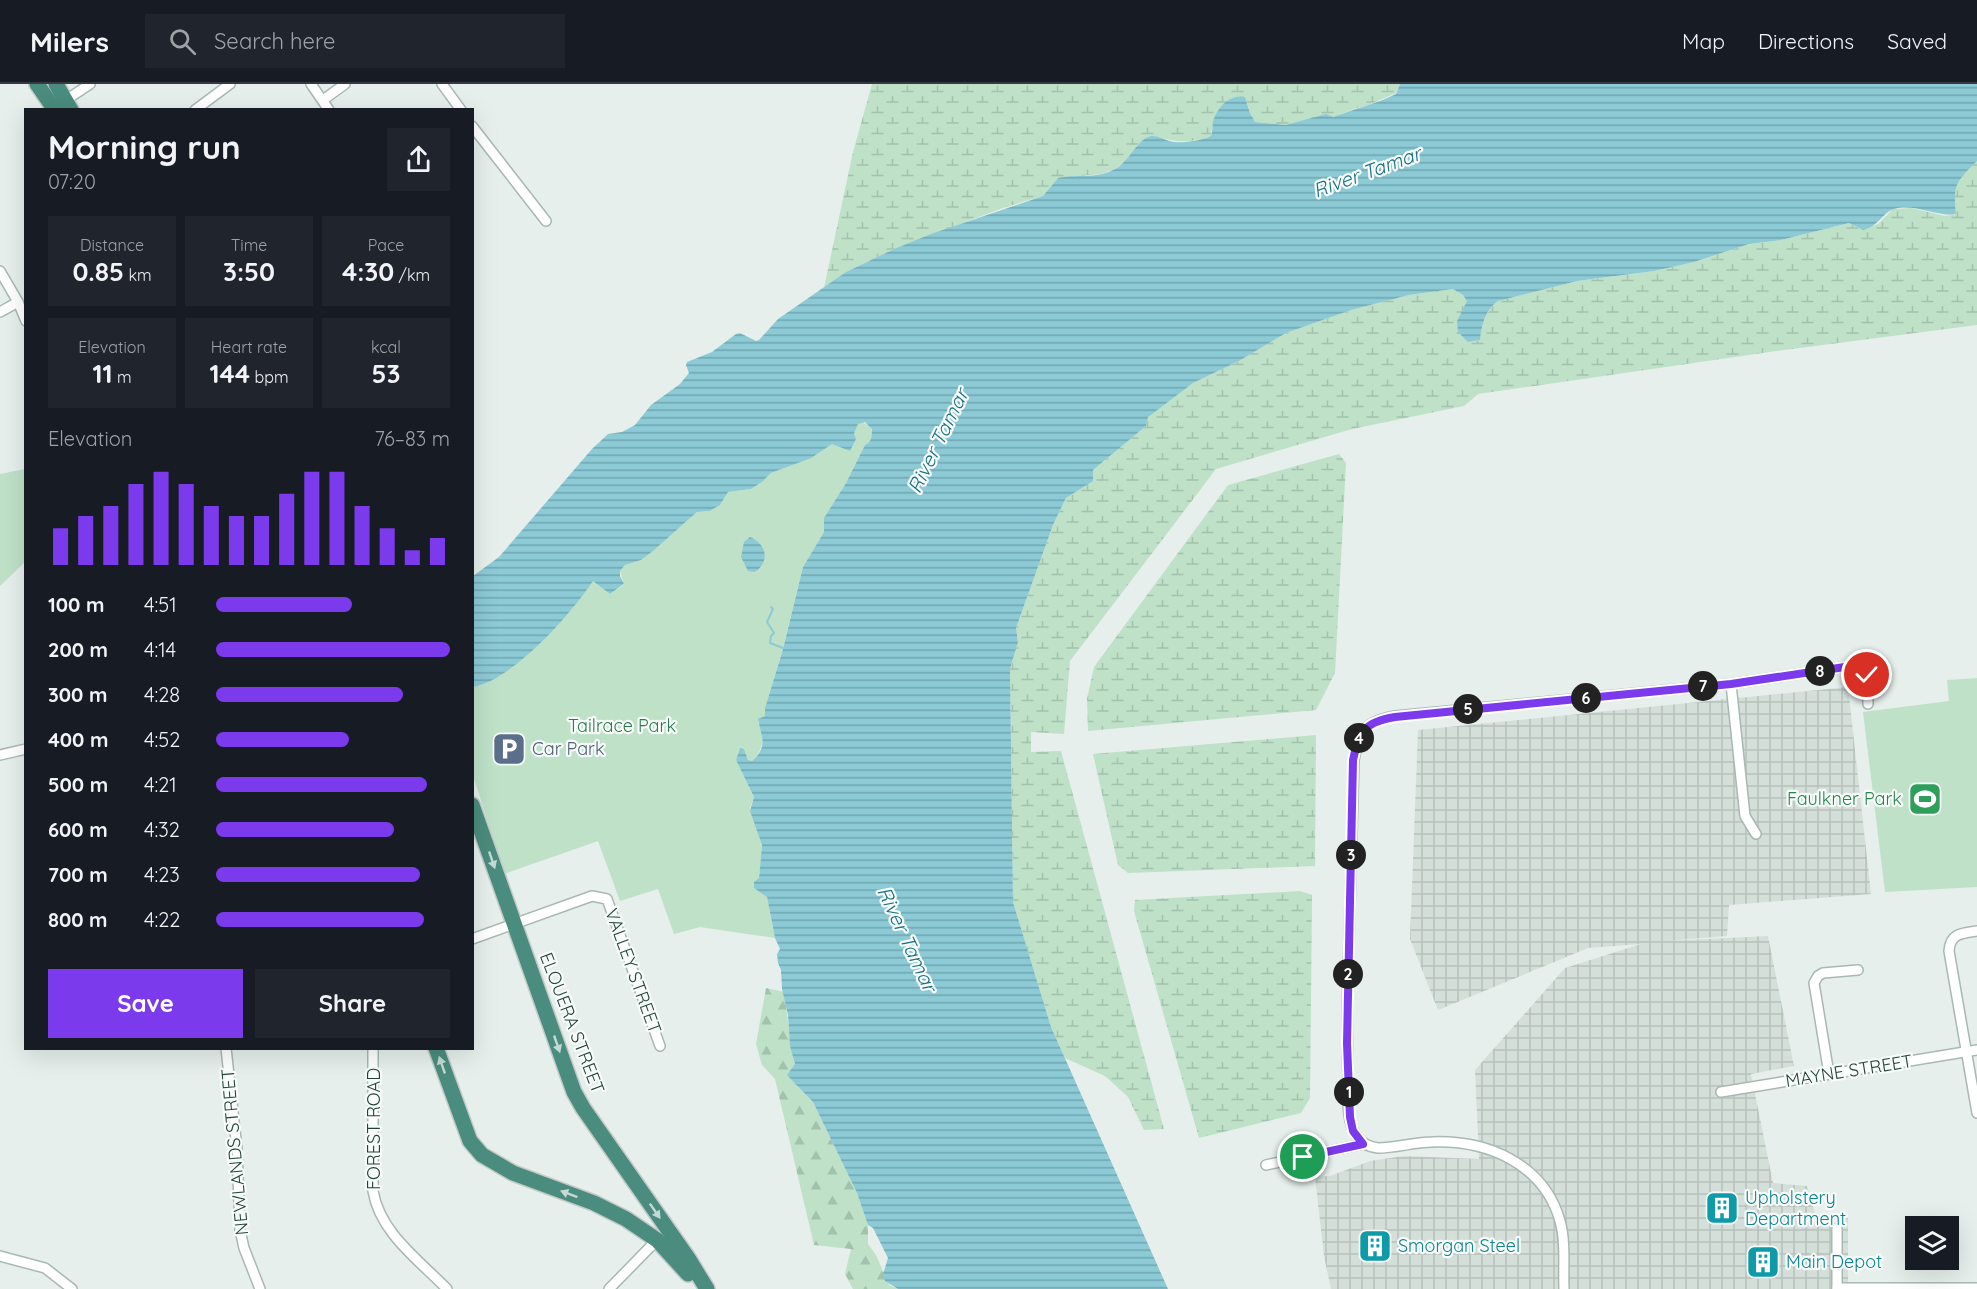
<!DOCTYPE html>
<html lang="en">
<head>
<meta charset="utf-8">
<style>
  body { margin:0; font-family:Quicksand,sans-serif; background:#20242c; color:#f1f3f6; height:100vh; display:flex; flex-direction:column; font-size:22px; white-space:nowrap }
  * { box-sizing:border-box; margin:0 }
  p { font-size:20px; color:#9ea1a6 }
  .icon { flex:none; width:33px; height:33px; fill:none; stroke:currentColor; stroke-width:2; stroke-linecap:round; stroke-linejoin:round }
  .map { position:relative; flex:1; overflow:hidden }
  .panel { position:absolute; left:24px; top:24px; width:450px; height:942px; display:flex; flex-direction:column; background:#171b24; border-radius:0px; box-shadow:0 6px 24px #0002 }
  .panel>* { flex:none }
  .fabs { position:absolute; left:1905px; top:1132px; display:grid; gap:12px }
  .fabs a { display:grid; place-items:center; width:54px; height:54px; border-radius:0px; background:#171b24; box-shadow:0 6px 24px #0002; font-size:30px }
  .pin { position:absolute; display:grid; place-items:center; width:51px; height:51px; color:#fff; margin:-26px; border:3px solid #fff; border-radius:50%; box-shadow:0 2px 6px #0007 }
  .km { position:absolute; width:30px; height:30px; margin:-15px; border-radius:50%; background:#222; color:#fff; font-size:16px; line-height:30px; text-align:center }
  .round { display:grid; place-items:center; flex:none; width:63px; height:63px; border-radius:0px; background:#20242c }
  .overview { display:flex; align-items:center; justify-content:space-between; height:102px; padding:0 24px }
  h1 { font-size:33px; font-weight:700; line-height:45px }
  .stats { display:grid; grid-template-columns:repeat(3,1fr); gap:9px; height:102px; padding:6px 24px }
  .stats div { display:grid; align-content:center; border-radius:0px; background:#20242c; text-align:center }
  .stats b { font-size:26px; font-weight:700 }
  .stats small { font-size:16px; font-weight:400 }
  .stats p { font-size:16px }
  .chart { height:168px; padding:12px 24px }
  .chart p { display:flex; justify-content:space-between }
  .chart svg { width:100%; height:108px; margin-top:6px; stroke:#7c3aed; stroke-width:6 }
  .cta { display:flex; gap:12px; margin-top:auto; padding:12px 24px }
  .cta a { flex:1; height:69px; border-radius:0px; background:#7c3aed; color:#fff; font-size:24px; font-weight:700; line-height:69px; text-align:center }
  .cta a+a { background:#20242c; color:#f1f3f6 }
  ul { padding:0 24px; list-style:none; font-size:20px }
  li { display:grid; grid-template-columns:96px 72px 1fr; align-items:center; height:45px }
  li i { height:15px; border-radius:8px; background:#7c3aed }
  header { display:flex; align-items:center; gap:36px; box-sizing:border-box; height:84px; padding:0 30px; background:#171b24; border-bottom:2px solid #363941 }
  header strong { font-size:28px }
  nav { display:flex; gap:33px; margin-inline-start:auto; font-size:21px }
  .search { width:420px; height:54px; background:#20242c; display:flex; align-items:center; gap:15px; box-sizing:border-box; padding:0 21px; border-radius:0px; color:#9ea1a6; font-size:22px }
  .map>svg:first-child { display:block }
  .industrial { fill:url(#industrial-grid) }
  .forest { fill:url(#forest-firs) }
  .wetland { fill:url(#wetland-marsh) }
  .park { fill:#bee1c8 }
  .water { fill:url(#water-rules) }
  .lines { fill:none; stroke-linecap:round; stroke-linejoin:round }
  .stream { stroke:#8ccad6; stroke-width:2 }
  .minor-casing { stroke:#a8b8b2; stroke-width:12 }
  .trunk-casing { stroke:#c1cac8; stroke-width:18 }
  .minor { stroke:#fff; stroke-width:9 }
  .trunk { stroke:#4a8c7d; stroke-width:15 }
  .oneway { fill:#c3dad4 }
  .route-casing { stroke:#fff; stroke-width:12 }
  .route { stroke:#7c3aed; stroke-width:8 }
  .labels { text-anchor:middle; stroke-width:4.5; stroke-linejoin:round; paint-order:stroke }
  .park-label { font-size:18px; fill:#2b7c4b; stroke:#f7fbf9 }
  .service-label { font-size:18px; fill:#4e5e75; stroke:#f7fbf9; text-anchor:start }
  .leisure-label { font-size:18px; fill:#27864d; stroke:#f7fbf9; text-anchor:end }
  .street-label { font-size:18px; fill:#23433a; stroke:#f7fbf9 }
  .culture-label { font-size:18px; fill:#0d838f; stroke:#f7fbf9; text-anchor:start }
  .water-label { font-size:20px; font-style:italic; fill:#197082; stroke:#f7fbf9 }
</style>
</head>
<body>
<header>
<strong>Milers</strong>
<div class="search"><svg class="icon" aria-label="search" viewBox="0 0 24 24"><circle cx="10" cy="10" r="6"/><path d="M15 15l6 6"/></svg>Search here</div>
<nav><a>Map</a><a>Directions</a><a>Saved</a></nav>
</header>
<div class="map">
<svg width="1977" height="1205" viewBox="0 0 1977 1205">
  <defs>
    <pattern id="industrial-grid" width="8" height="8" patternUnits="userSpaceOnUse" patternTransform="scale(1.5)"><rect width="8" height="8" fill="#d4dfda"/><path d="M0 4h8M4 0v8" fill="none" stroke="#b6c1bc"/></pattern>
    <pattern id="forest-firs" width="22" height="20" patternUnits="userSpaceOnUse" patternTransform="scale(1.5)"><rect width="22" height="20" fill="#bee1c8"/><path d="M5 1l3.5 6h-7zM16 11l3.5 6h-7z" fill="#a3c2ad"/></pattern>
    <pattern id="wetland-marsh" width="20" height="14" patternUnits="userSpaceOnUse" patternTransform="scale(1.5)"><rect width="20" height="14" fill="#bee1c8"/><path d="M1 5h8M5 5V1M11 12h8M15 12V8" fill="none" stroke="#a3c2ad"/></pattern>
    <pattern id="water-rules" width="6" height="5" patternUnits="userSpaceOnUse" patternTransform="scale(1.5)"><rect width="6" height="5" fill="#8ccad6"/><path d="M0 2.5h6" fill="none" stroke="#72a6af"/></pattern>
  </defs>
  <rect width="100%" height="100%" fill="#e6efeb"/>
  <polygon class="industrial" points="1848,603 1871,810 1729,821 1727,852 1667,857 1768,852 1794,982 1751,990 1773,1099 1807,1102 1817,1135 1848,1134 1848,1205 1331,1205 1324,1172 1315,1093 1330,1092 1370,1077 1404,1072 1479,1075 1475,986 1565,884 1641,860 1588,864 1438,926 1410,855 1418,646"/>
  <path class="forest" d="M766,904l18,4c4,24 5,49 11,73l-7,10 25,27 44,91 11,32v19l8,11 13,30 9,4h-45l-8,-15 6,-25 -37,-4 -39,-166 -13,-14 -6,-21z"/>
  <g class="wetland">
    <path d="M872,0h528l-4,9 -30,13 -9,2 -24,9 -47,8 -31,-3 -5,-9 -3,-11 -34,21 -2,13c-19,8 -38,6 -57,0l-16,8 -10,16 -15,10 -12,4 -43,4 -15,18 -40,12 -109,41 -48,23 -22,16 29,-136z"/>
    <path d="M1977,77v164l-193,25 -306,44 -14,12 -112,23 -136,40 -146,192 -6,73 -33,-2v20l30,-1 103,378 -20,1 -16,-33 -23,-21 -40,-18 -14,-31 -38,-125 -3,-233 8,-27 -2,-14 37,-103 13,-27 26,-17 1,-11 53,-44 1,-9 46,-34 46,-22 47,-28 65,-23 58,-15 44,-6 10,6 5,6 -11,20 11,21 12,-2c2,-17 5,-28 18,-39l79,-20 77,-10 40,-9 55,-18 32,-4 68,-17 14,7 15,-6 15,-15 18,-1 34,8 11,-2c-3,-30 0,-33 21,-53z"/>
    <polygon points="1339,370 1346,379 1335,589 1316,626 1088,647 1087,615 1094,583 1228,401"/>
    <polygon points="1316,651 1315,782 1128,789 1118,781 1093,670"/>
    <polygon points="1300,807 1312,811 1310,1014 1301,1029 1199,1054 1134,827 1135,816"/>
  </g>
  <g class="park">
    <path d="M862,338l8,4c5,8 2,15 -5,19l-19,38 -22,35v14l-21,35 -20,81 -18,60v8l-7,6c7,14 6,28 -6,39l-4,-1 -4,-11 -4,-1 -4,12 18,37 -4,11 12,37 -3,33 8,19 8,41 -75,-11 -26,7 -16,-45 -38,12 -22,-60 -94,33 -31,-99 -1,-88c42,-9 98,-72 121,-107l17,14 14,-9 -4,-14 5,-6 16,-5 12,-9 44,-39 13,-1 10,-6 8,-13 23,-3 11,-7 9,-9 31,-12 30,-17 6,1 16,-10 4,-11z"/>
    <polygon points="25,385 25,478 0,502 0,390"/>
    <polygon points="1977,594 1977,803 1885,808 1863,628 1949,617 1947,596"/>
  </g>
  <g class="water">
    <path d="M1400,0h577v77c-21,21 -24,23 -21,53 -20,3 -41,-11 -62,-5 -11,3 -16,18 -31,21l-14,-7 -68,17 -32,4 -55,18 -40,9 -77,10 -79,20c-13,10 -16,22 -18,39l-12,2 -10,-10 -1,-11 10,-20 -4,-6 -10,-6 -44,6 -58,15 -65,23 -47,28 -46,22 -45,34 -2,9 -53,44v11l-27,17 -13,27 -37,103 2,14 -8,27 3,233 38,125 117,262h-270l-13,-8 -2,-7 5,-16 -15,-30 -5,-3 -11,-32 -44,-91 -26,-27 8,-11 -5,-18 -2,-31 -6,-26 -1,-19 -3,-7 -1,-9 3,-5 -5,-11 -8,-41 -13,-9v-6l5,-4 3,-33 -12,-34 4,-14 -18,-37 4,-12 4,1 4,11 4,1c17,-15 9,-25 6,-42l7,-3v-8l18,-59 20,-82 21,-35v-14l22,-35 19,-38c7,-4 7,-8 7,-16l-7,-7 -7,2 -4,10 2,5 -6,12 -18,-7 -21,14 -40,15 -9,9 -11,7 -23,3 -8,13 -10,6 -13,1 -44,39 -12,9 -16,5 -5,6v5l4,8 -14,10 -17,-13c-23,34 -79,98 -120,106v-111l26,-19 93,-108 16,-15 14,-2 13,-7 16,-20 29,-21 9,-11 -3,-8 1,-3 25,-10 24,-18 4,-1 16,8 3,-1 19,-21 68,-47 48,-23 37,-15 112,-38 15,-18c18,-4 38,1 55,-8 17,-7 22,-30 38,-34 7,-1 15,5 23,6 11,1 26,-1 37,-6 2,-5 1,-9 2,-14 4,-14 16,-28 32,-25l5,16 5,9 31,3 40,-11 7,3c21,-8 43,-13 63,-23z"/>
    <path d="M750,453c17,7 20,25 5,35l-7,-1 -7,-14 3,-15z"/>
  </g>
  <g class="lines">
    <polyline class="stream" points="771,523 773,525 767,538 774,549 771,552 770,559 783,564"/>
    <defs>
      <g id="minor">
        <polyline points="311,0 329,26"/>
        <polyline points="442,0 461,26"/>
        <polyline points="66,16 90,0"/>
        <polyline points="323,16 345,0"/>
        <polyline points="195,26 230,0"/>
        <polyline points="472,42 546,137"/>
        <polyline points="0,187 18,218 26,237"/>
        <polyline points="0,228 18,218"/>
        <polyline points="1731,600 1745,732 1756,750"/>
        <polyline points="0,671 26,665"/>
        <path d="M1977,847c-14,2 -27,2 -28,20l28,162"/>
        <polyline points="472,855 592,812 607,815 660,962"/>
        <polyline points="226,964 237,1065 240,1146 244,1164 260,1205"/>
        <path d="M373,964v143c7,42 46,69 74,98"/>
        <polyline points="1829,990 1814,899 1818,892 1823,889 1858,886"/>
        <polyline points="1721,1008 1977,966"/>
        <polyline points="1266,1081 1363,1060"/>
        <polyline points="0,1172 45,1184 72,1205"/>
        <polyline points="1837,1204 1977,1204"/>
        <polyline points="609,1205 657,1156"/>
        <path d="M1564,1205c-1,-22 2,-47 -4,-68 -16,-57 -72,-81 -128,-79 -17,0 -36,6 -54,6 -9,-1 -17,-5 -22,-13 -11,-16 -7,-43 -8,-62 -2,-44 0,-88 1,-131 2,-61 3,-121 5,-182 5,-29 10,-38 41,-44l336,-32 127,-19 4,1 5,9 1,29"/>
        <polyline points="1837,1205 1837,1144"/>
      </g>
      <g id="trunk">
        <polyline points="37,0 55,26"/>
        <polyline points="56,0 71,26"/>
        <polyline points="472,721 574,1008 583,1024 688,1174 707,1205"/>
        <polyline points="436,964 470,1057 482,1071 513,1089 594,1119 626,1135 657,1156 688,1190"/>
      </g>
    </defs>
    <use href="#minor" class="minor-casing"/>
    <use href="#trunk" class="trunk-casing"/>
    <use href="#minor" class="minor"/>
    <use href="#trunk" class="trunk"/>
  </g>
  <defs><path id="oneway-solid" d="M-6-.8H1V-3.2L6.5 0L1 3.2V.8H-6Z" transform="scale(1.5)"/></defs>
  <g class="oneway">
    <use href="#oneway-solid" transform="translate(492 776) rotate(71)"/>
    <use href="#oneway-solid" transform="translate(557 960) rotate(71)"/>
    <use href="#oneway-solid" transform="translate(442 981) rotate(-109)"/>
    <use href="#oneway-solid" transform="translate(569 1110) rotate(-159)"/>
    <use href="#oneway-solid" transform="translate(655 1127) rotate(55)"/>
  </g>
  <g class="lines">
    <defs>
      <path id="route" d="M1303,1073l60,-13 -10,-13 -3,-14 -3,-74 6,-283c6,-28 11,-38 42,-43l336,-33 127,-19 4,1 5,9"/>
    </defs>
    <use href="#route" class="route-casing"/>
    <use href="#route" class="route"/>
  </g>
  <defs>
    <symbol id="parking-square" viewBox="-11 -11 22 22"><rect x="-9" y="-9" width="18" height="18" rx="4" fill="#5c6f8a" stroke="#f7fbf9"/><path d="M-3.5-5.5H1a3.5 3.5 0 0 1 0 7H-1V5.5H-3.5ZM-1-3.4V-.6H.8a1.4 1.4 0 0 0 0-2.8Z" fill="#fff"/></symbol>
    <symbol id="stadium-square" viewBox="-11 -11 22 22"><rect x="-9" y="-9" width="18" height="18" rx="4" fill="#2e9e5b" stroke="#f7fbf9"/><path d="M0-5a6.5 5 0 1 0 0 10a6.5 5 0 1 0 0-10ZM-3.5-1.8h7v3.6h-7Z" fill="#fff"/></symbol>
    <symbol id="building-square" viewBox="-11 -11 22 22"><rect x="-9" y="-9" width="18" height="18" rx="4" fill="#0f9aa8" stroke="#f7fbf9"/><path d="M-4-6H4V6H1V3H-1V6H-4ZM-2.5-4.3h1.7v1.8h-1.7ZM.8-4.3h1.7v1.8H.8ZM-2.5-1h1.7V.8h-1.7ZM.8-1h1.7V.8H.8Z" fill="#fff"/></symbol>
  </defs>
  <g fill-rule="evenodd">
    <use href="#parking-square" x="490" y="646" width="38" height="38"/>
    <use href="#stadium-square" x="1906" y="696" width="38" height="38"/>
    <use href="#building-square" x="1703" y="1105" width="38" height="38"/>
    <use href="#building-square" x="1356" y="1143" width="38" height="38"/>
    <use href="#building-square" x="1744" y="1159" width="38" height="38"/>
  </g>
  <g class="labels">
    <g class="park-label">
      <text x="622" y="648">Tailrace Park</text>
    </g>
    <g class="service-label">
      <text x="532" y="671">Car Park</text>
    </g>
    <g class="leisure-label">
      <text x="1902" y="721">Faulkner Park</text>
    </g>
    <g class="street-label">
      <text transform="translate(633 887) rotate(70)" y="6">VALLEY STREET</text>
      <text transform="translate(572 939) rotate(69)" y="6">ELOUERA STREET</text>
      <text transform="translate(1849 987) rotate(-9)" y="6">MAYNE STREET</text>
      <text transform="translate(374 1045) rotate(-90)" y="6">FOREST ROAD</text>
      <text transform="translate(235 1068) rotate(-95)" y="6">NEWLANDS STREET</text>
    </g>
    <g class="culture-label">
      <text x="1745" y="1120">Upholstery<tspan x="1745" dy="21">Department</tspan></text>
      <text x="1398" y="1168">Smorgan Steel</text>
      <text x="1786" y="1184">Main Depot</text>
    </g>
    <g class="water-label">
      <text transform="translate(1367 88) rotate(-20)" y="7">River Tamar</text>
      <text transform="translate(938 357) rotate(-64)" y="7">River Tamar</text>
      <text transform="translate(907 855) rotate(65)" y="7">River Tamar</text>
    </g>
  </g>
</svg>
<div class="fabs">
<a><svg class="icon" aria-label="layers" viewBox="0 0 24 24"><path d="M12 4l9 5-9 5-9-5zM3 14l9 5 9-5"/></svg></a>
</div>
<div class="pin" style="left:1303px;top:1073px;background:#1e9e55"><svg class="icon" aria-label="arrive" viewBox="0 0 24 24"><path d="M6 21V4h12l-3 4 3 4H6"/></svg></div>
<div class="pin" style="left:1867px;top:591px;background:#d93025"><svg class="icon" aria-label="check" viewBox="0 0 24 24"><path d="M5 12l5 5 9-10"/></svg></div>
<b class="km" style="left:1349px;top:1008px">1</b>
<b class="km" style="left:1348px;top:890px">2</b>
<b class="km" style="left:1351px;top:771px">3</b>
<b class="km" style="left:1359px;top:654px">4</b>
<b class="km" style="left:1468px;top:625px">5</b>
<b class="km" style="left:1586px;top:614px">6</b>
<b class="km" style="left:1703px;top:602px">7</b>
<b class="km" style="left:1820px;top:587px">8</b>
<section class="panel">
<div class="overview"><div><h1>Morning run</h1><p>07:20</p></div><a class="round"><svg class="icon" aria-label="share" viewBox="0 0 24 24"><path d="M12 15V3M7 8l5-5 5 5M5 13v7h14v-7"/></svg></a></div>
<div class="stats">
<div><p>Distance</p><b>0.85<small> km</small></b></div>
<div><p>Time</p><b>3:50</b></div>
<div><p>Pace</p><b>4:30<small> /km</small></b></div>
</div>
<div class="stats">
<div><p>Elevation</p><b>11<small> m</small></b></div>
<div><p>Heart rate</p><b>144<small> bpm</small></b></div>
<div><p>kcal</p><b>53</b></div>
</div>
<div class="chart"><p><span>Elevation</span>76–83 m</p>
<svg viewBox="0 0 160 44" preserveAspectRatio="none"><path d="M5 44V29M15 44V24M25 44V20M35 44V11M45 44V6M55 44V11M65 44V20M75 44V24M85 44V24M95 44V15M105 44V6M115 44V6M125 44V20M135 44V29M145 44V38M155 44V33"/></svg>
</div>
<ul>
<li><b>100 m</b>4:51<i style="width:58%"></i></li>
<li><b>200 m</b>4:14<i style="width:100%"></i></li>
<li><b>300 m</b>4:28<i style="width:80%"></i></li>
<li><b>400 m</b>4:52<i style="width:57%"></i></li>
<li><b>500 m</b>4:21<i style="width:90%"></i></li>
<li><b>600 m</b>4:32<i style="width:76%"></i></li>
<li><b>700 m</b>4:23<i style="width:87%"></i></li>
<li><b>800 m</b>4:22<i style="width:89%"></i></li>
</ul>
<div class="cta"><a>Save</a><a>Share</a></div>
</section>
</div>
</body>
</html>
